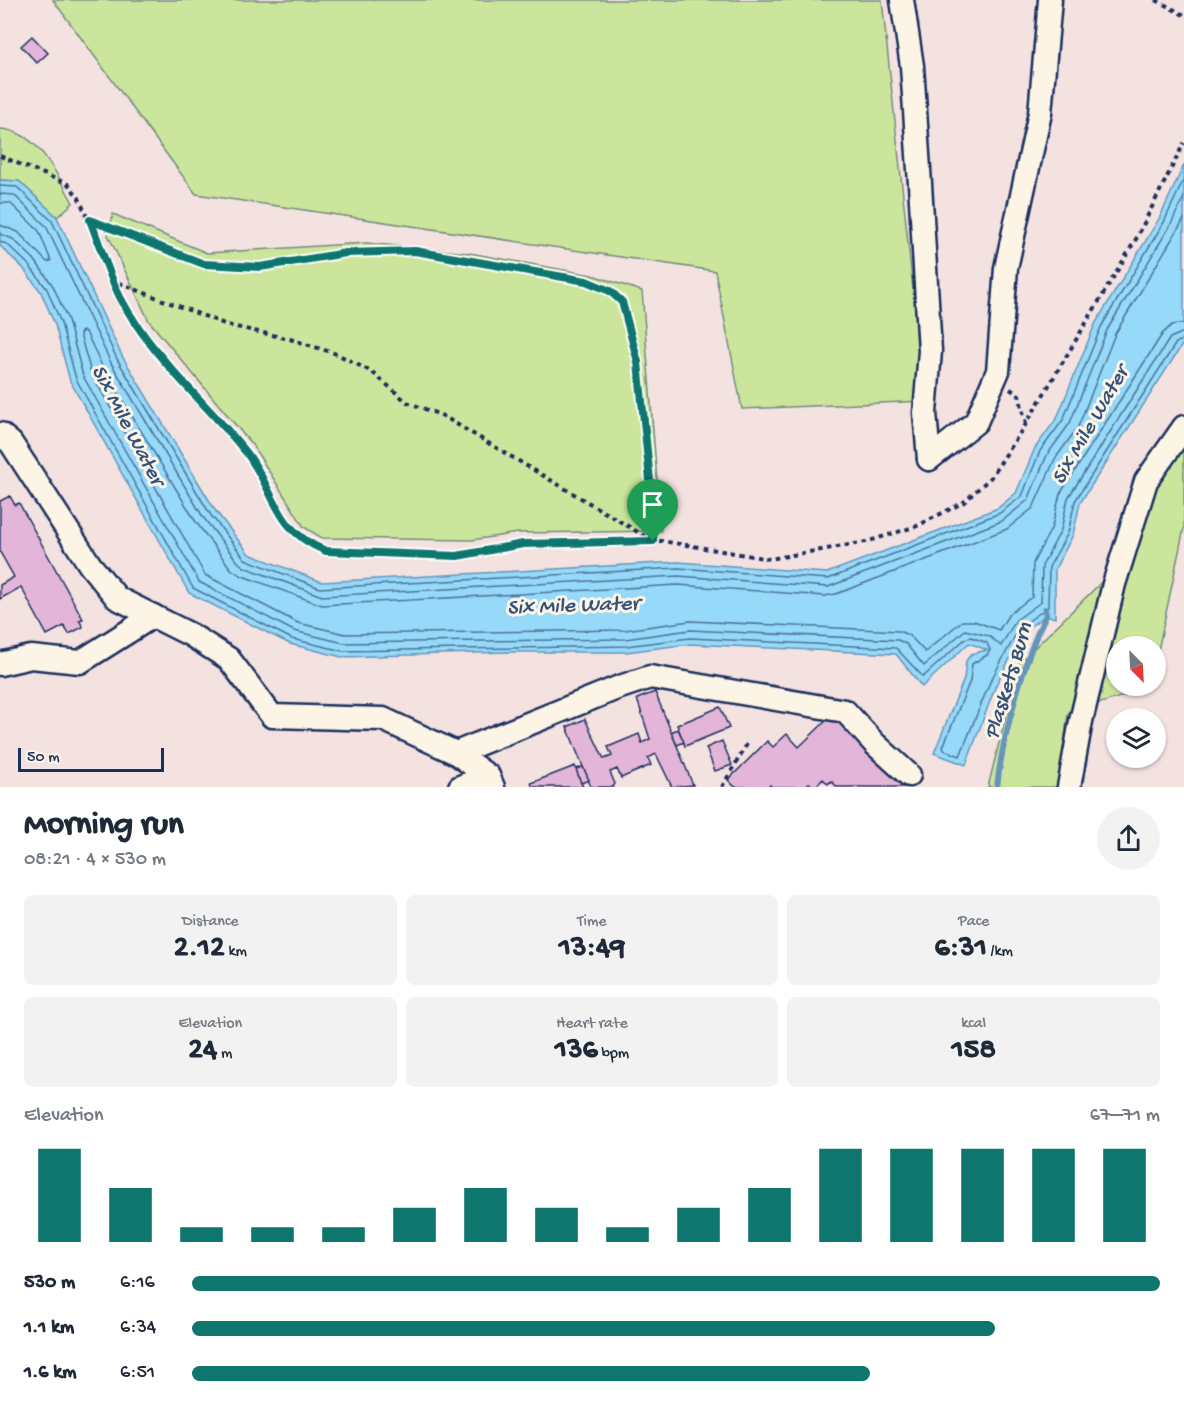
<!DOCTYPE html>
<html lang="en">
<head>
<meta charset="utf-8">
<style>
  body { margin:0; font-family:"Gochi Hand",sans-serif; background:#f2f2f3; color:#1f2937; height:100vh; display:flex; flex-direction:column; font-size:22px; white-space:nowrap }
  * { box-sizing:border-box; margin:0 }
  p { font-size:20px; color:#747a83 }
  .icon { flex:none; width:33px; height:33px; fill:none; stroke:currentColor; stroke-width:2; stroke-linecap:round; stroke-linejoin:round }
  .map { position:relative; height:787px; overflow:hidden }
  .sheet { display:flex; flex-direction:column; background:#fff; flex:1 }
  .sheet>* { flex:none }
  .needle { width:39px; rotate:156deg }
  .fabs { position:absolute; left:1106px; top:636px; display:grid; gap:12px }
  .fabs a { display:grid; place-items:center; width:60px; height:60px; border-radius:50%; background:#fff; box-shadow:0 2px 4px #0004; font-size:30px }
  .scale { position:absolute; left:18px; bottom:15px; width:146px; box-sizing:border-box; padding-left:6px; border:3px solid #1b2f5e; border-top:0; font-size:16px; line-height:21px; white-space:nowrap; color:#1b2f5e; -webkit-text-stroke:4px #fcf5e5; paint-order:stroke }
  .pin { position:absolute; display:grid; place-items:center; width:51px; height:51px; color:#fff; margin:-62px -26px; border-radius:50% 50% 50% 0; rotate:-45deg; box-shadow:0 0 6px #0007 }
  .pin .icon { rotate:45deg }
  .round { display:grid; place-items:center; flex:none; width:63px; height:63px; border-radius:32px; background:#f2f2f3 }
  .head { display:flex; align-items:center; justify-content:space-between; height:102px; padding:0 24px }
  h1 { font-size:33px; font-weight:700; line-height:45px }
  .figures { display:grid; grid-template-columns:repeat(3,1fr); gap:9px; height:102px; padding:6px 24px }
  .figures div { display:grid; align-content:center; border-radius:9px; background:#f2f2f3; text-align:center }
  .figures b { font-size:30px; font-weight:700 }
  .figures small { font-size:16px; font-weight:400 }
  .figures p { font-size:16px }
  .chart { height:168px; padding:12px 24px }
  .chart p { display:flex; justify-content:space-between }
  .chart svg { width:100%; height:108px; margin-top:6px; stroke:#0f766e; stroke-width:6 }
  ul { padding:0 24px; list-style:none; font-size:20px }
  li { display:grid; grid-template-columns:96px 72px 1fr; align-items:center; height:45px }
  li i { height:15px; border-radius:8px; background:#0f766e }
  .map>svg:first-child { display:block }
  .green { fill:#cbe69c; stroke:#738a7d; stroke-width:1.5 }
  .water { fill:#96d9f8; stroke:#6595ba; stroke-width:1.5 }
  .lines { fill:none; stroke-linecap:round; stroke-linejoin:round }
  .shore { stroke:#4c739c; stroke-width:1.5 }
  .stream { stroke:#6595ba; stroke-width:6 }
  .building { fill:#e3b5d8; stroke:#1b2f5e; stroke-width:1.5 }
  .minor-casing { stroke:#1b2f5e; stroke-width:27 }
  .path { stroke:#1b2f5e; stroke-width:4; stroke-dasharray:4.5 4.5; stroke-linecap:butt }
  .minor { stroke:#fcf5e5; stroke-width:22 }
  .route-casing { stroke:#fff; stroke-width:12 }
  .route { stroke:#0f766e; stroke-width:8 }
  .labels { text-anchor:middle; stroke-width:6; stroke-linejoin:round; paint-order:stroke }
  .water-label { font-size:22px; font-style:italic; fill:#34517d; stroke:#fcf5e5 }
</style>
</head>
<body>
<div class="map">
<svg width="1184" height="787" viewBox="0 0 1184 787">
  <rect width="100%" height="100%" fill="#f4e2e1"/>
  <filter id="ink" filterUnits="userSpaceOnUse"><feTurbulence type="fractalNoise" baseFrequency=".0167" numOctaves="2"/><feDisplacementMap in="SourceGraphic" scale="12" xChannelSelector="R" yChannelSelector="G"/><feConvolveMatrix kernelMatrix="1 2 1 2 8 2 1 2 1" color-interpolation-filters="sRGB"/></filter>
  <g filter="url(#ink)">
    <g class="green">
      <polygon points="53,0 882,0 925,401 742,409 715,271 196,194"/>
      <path d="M0,129c38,2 57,45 73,74l-16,14 -38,-36 -19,-1z"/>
      <polygon points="113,214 207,253 366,243 469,253 592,275 642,291 661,531 518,533 472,540 322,538 304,527 253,446 149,321 108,235"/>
      <polygon points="1184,427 1184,528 1155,665 1155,646 1116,646 1116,686 1151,686 1150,688 1068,713 1060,774 1066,787 988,787 1019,663 1126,558 1165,455"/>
    </g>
    <polygon class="water" points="1184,165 1184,342 1080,503 1073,535 1055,569 1055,618 1046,615 1025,630 996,685 966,765 934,753 964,679 966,661 971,654 987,650 969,643 922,687 896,654 690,644 626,652 509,652 342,657 290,644 189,593 70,381 55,325 41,292 23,268 0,246 0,180 19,181 57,217 122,356 215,510 249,554 322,582 678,562 827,573 998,508 1016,493 1035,448 1057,418 1095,324 1159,219"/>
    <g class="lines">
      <g class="shore">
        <polyline points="0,186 17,187 52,221 117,359 210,514 245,559 320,588 678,568 828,579 1000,513 1022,496 1040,451 1063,420 1101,327 1164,222 1184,179"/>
        <polyline points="0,194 14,195 46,226 111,363 203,517 238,562 244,567 322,596 678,576 828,587 1002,521 1028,500 1047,455 1070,423 1107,330 1170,226 1184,197"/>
        <polyline points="0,203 10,203 39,231 51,261 47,262 18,232 0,225"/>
        <polyline points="1184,219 1115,334 1078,427 1055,459 1033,508 1007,529 836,594 825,596 678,585 322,605 240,575 231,569 196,522 103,368 86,332 82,331 80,334 91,373 205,575 298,623 345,634 625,630 690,621 899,631 910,636 925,652 962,621 974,621 999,630 1009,614 1032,597 1033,563 1052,527 1060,494 1163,333 1172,325 1184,323"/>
        <polyline points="0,234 13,239 34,259 53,286 68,320 83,376 199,582 294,631 344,643 625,639 690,630 898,640 906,644 924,666 965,630 989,636 1001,646 1016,620 1041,602 1042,566 1061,530 1068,498 1170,338 1184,332"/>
        <polyline points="0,242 7,244 28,264 47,289 61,323 76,379 193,588 292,639 343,651 626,646 690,638 896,648 923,677 965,639 971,637 987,643 990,650 987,655 972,664 970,681 943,747 944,750 960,756 990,682 1020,627 1048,607 1049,567 1068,533 1075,501 1176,343 1184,339"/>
      </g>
      <path class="stream" d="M997,787c5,-48 27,-129 49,-172l-1,-6"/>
    </g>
    <g class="building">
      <polygon points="32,36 48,53 37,63 21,46"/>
      <polygon points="10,496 15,505 19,503 83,619 79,620 83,627 69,634 64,626 47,635 21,587 0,599 0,585 14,577 0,552 0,501"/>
      <polygon points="655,692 693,785 672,787 656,754 648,758 651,765 621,778 617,769 610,772 615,784 613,787 591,787 567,727 585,719 604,759 612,756 608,747 639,734 642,743 650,739 637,699"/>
      <polygon points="720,707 729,728 685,746 677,725"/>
      <polygon points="833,714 905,787 837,787 831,781 828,784 823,779 815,787 809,783 805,787 772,787 770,785 768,787 735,787 728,780 767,741 773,747 787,734 799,747"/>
      <polygon points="678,729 684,742 677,745 671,732"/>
      <polygon points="722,741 732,765 715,771 706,748"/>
      <polygon points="575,766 583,787 533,787 531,783"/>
      <polygon points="583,767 589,780 581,783 576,769"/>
    </g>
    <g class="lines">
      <defs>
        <g id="minor">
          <polyline points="902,0 912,66 920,184 930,351 925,413 929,459"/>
          <polyline points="0,434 11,443 90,565 117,598 191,635 229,659 272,716 383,719 456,753 488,776 493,787"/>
          <polyline points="929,459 976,422 998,371 1006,268 1040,113 1050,0"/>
          <polyline points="0,664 31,657 80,662 153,616"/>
          <polyline points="456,753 617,688 650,677 845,711 875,744 909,775"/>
          <polyline points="460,787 488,776"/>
          <polyline points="1069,787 1081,721 1114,584 1146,481 1184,427"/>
        </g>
      </defs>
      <use href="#minor" class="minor-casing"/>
      <g class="path">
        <polyline points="1156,0 1184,15"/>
        <polyline points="0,156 68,184 79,198 120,297 143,332 175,375 247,453 290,530 308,544 326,551 457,556 523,544 662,541 770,559 866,542 917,526 964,502 991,477 1026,424 1136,239 1184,143"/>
        <polyline points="90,220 204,264 260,267 346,253 415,251 586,281 610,291 622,302 638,362 654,521 653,541 443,416 407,402 372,372 337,354 290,339 227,325 114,281"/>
        <polyline points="1010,389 1019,395 1026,424"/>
        <polyline points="722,787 747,744"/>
      </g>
      <use href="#minor" class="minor"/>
    </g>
  </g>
  <g class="lines" filter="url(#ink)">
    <defs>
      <path id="route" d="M90,220l114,44 56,3 86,-14 69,-2 171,30 24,10 12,11 16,60 16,158 -1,21 -130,3 -66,12 -131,-5c-52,-20 -50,-60 -80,-99 -42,-52 -95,-95 -126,-155 -12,-24 -20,-52 -30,-77z"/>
    </defs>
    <use href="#route" class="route-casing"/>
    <use href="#route" class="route"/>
  </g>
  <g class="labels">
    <g class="water-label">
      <text transform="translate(130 424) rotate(62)" y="8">Six Mile Water</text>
      <text transform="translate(1088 424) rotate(-60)" y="8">Six Mile Water</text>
      <text transform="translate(573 603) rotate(-2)" y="8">Six Mile Water</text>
      <text transform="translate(1006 680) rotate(-73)" y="8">Plaskets Burn</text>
    </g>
  </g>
</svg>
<div class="fabs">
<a><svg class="needle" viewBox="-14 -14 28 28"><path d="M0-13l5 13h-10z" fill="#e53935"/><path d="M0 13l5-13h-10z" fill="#747a83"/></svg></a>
<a><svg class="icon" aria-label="layers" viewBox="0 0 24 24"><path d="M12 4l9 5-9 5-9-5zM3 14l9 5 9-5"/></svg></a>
</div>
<div class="scale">50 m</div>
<div class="pin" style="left:653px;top:541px;background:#1e9e55"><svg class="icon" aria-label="arrive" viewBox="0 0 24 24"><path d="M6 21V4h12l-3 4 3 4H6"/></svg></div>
</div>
<section class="sheet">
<div class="head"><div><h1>Morning run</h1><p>08:21 · 4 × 530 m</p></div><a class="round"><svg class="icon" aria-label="share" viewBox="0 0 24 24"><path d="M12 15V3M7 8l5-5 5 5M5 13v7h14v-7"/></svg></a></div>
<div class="figures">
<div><p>Distance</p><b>2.12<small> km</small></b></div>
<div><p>Time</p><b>13:49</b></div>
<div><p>Pace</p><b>6:31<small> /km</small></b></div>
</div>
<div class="figures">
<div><p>Elevation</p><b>24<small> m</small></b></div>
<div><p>Heart rate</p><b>136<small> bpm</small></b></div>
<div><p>kcal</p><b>158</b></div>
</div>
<div class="chart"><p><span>Elevation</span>67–71 m</p>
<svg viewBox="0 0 160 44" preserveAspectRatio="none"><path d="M5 44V6M15 44V22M25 44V38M35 44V38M45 44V38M55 44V30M65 44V22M75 44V30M85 44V38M95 44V30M105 44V22M115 44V6M125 44V6M135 44V6M145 44V6M155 44V6"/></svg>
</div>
<ul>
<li><b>530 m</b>6:16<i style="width:100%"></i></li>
<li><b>1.1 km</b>6:34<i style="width:83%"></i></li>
<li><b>1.6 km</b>6:51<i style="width:70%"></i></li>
</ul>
</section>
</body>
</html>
